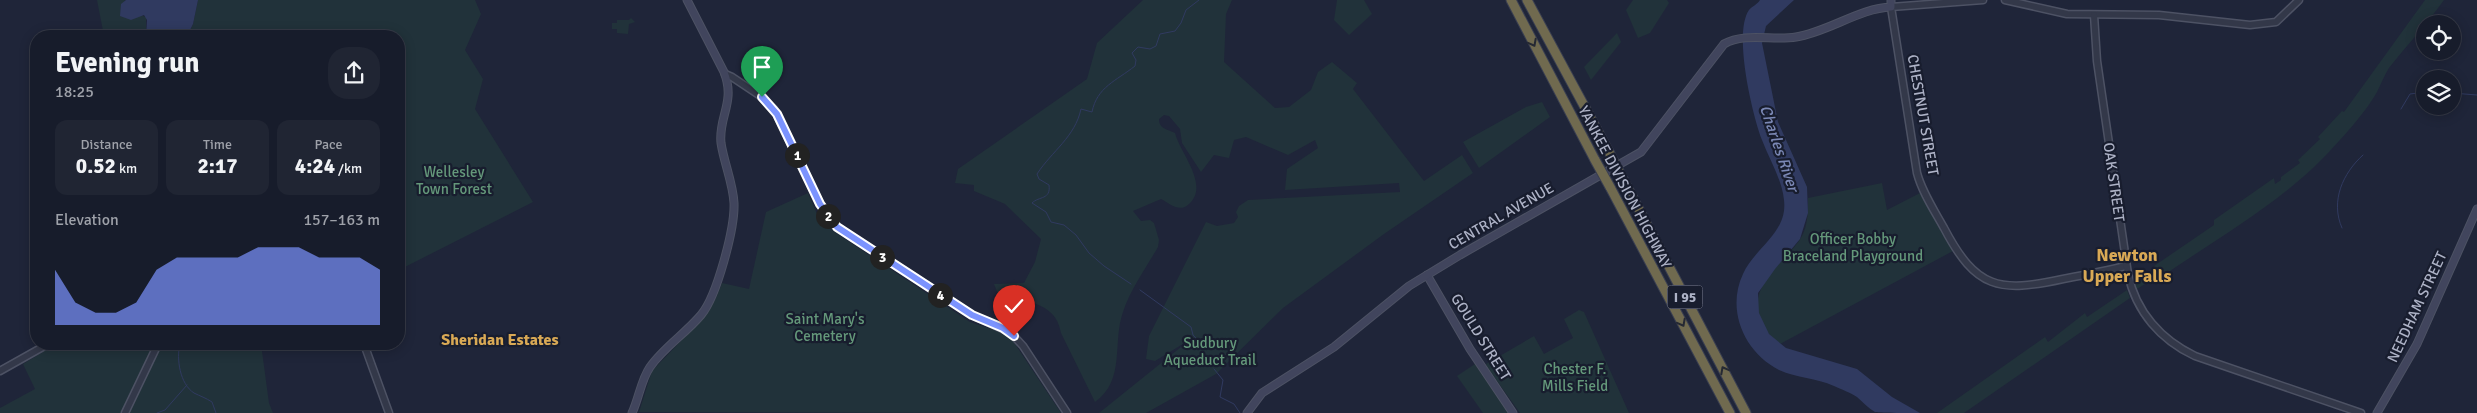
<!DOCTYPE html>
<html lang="en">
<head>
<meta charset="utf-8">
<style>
  body { margin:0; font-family:Signika,sans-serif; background:#202533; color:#f1f3f6; height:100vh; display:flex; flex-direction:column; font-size:19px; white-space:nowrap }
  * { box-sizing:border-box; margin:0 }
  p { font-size:16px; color:#9ea1a9 }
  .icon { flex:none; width:28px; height:28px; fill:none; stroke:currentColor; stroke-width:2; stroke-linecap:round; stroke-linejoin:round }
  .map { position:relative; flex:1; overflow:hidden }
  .sheet { position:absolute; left:30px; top:30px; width:375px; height:320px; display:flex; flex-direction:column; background:#171c2b; border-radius:20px; box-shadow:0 2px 12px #0003,0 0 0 1px #363a47 }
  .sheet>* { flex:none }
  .controls { position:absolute; left:2416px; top:15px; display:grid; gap:10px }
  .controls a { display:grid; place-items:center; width:45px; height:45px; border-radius:50%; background:#171c2b; box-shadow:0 2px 12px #0003,0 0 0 1px #363a47; font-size:25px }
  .pin { position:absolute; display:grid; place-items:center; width:42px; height:42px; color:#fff; margin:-51px -21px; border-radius:50% 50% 50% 0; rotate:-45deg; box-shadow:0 0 5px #0007 }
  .pin .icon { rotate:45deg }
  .km { position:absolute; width:25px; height:25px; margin:-12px; border-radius:50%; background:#222; color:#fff; font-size:14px; line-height:25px; text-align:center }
  .round { display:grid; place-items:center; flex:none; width:52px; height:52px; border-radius:20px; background:#202533 }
  .overview { display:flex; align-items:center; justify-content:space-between; height:85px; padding:0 25px }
  h1 { font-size:28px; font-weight:800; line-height:38px }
  .figures { display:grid; grid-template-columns:repeat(3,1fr); gap:8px; height:85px; padding:5px 25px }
  .figures div { display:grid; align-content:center; border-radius:12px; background:#202533; text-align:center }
  .figures b { font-size:21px; font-weight:800 }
  .figures small { font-size:14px; font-weight:400 }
  .figures p { font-size:14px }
  .chart { height:140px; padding:10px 25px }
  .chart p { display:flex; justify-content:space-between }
  .chart svg { width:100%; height:90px; margin-top:5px; fill:#7b93fe; opacity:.7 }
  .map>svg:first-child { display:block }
  .green { fill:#21323a }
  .water { fill:#303a60 }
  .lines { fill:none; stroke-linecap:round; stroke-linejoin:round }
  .stream { stroke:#303a60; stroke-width:1 }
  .tertiary-casing { stroke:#4d5264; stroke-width:9 }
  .secondary-casing { stroke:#4d5264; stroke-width:9 }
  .motorway-casing { stroke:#3a3f51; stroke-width:11 }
  .tertiary { stroke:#333849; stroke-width:6 }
  .secondary { stroke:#41455d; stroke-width:7 }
  .motorway { stroke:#706a4f; stroke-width:9 }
  .motorway-bridge-casing { stroke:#3a3f51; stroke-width:11; stroke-linecap:butt }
  .motorway-bridge { stroke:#706a4f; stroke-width:9 }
  .oneway { stroke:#252933 }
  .route-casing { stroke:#fff; stroke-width:10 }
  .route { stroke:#7b93fe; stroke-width:6 }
  .labels { text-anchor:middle; stroke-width:4.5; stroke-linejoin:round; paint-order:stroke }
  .shield { fill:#181d2e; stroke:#808598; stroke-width:1 }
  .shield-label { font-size:14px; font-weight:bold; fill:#adb2c6 }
  .street-label { font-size:15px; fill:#adb2c6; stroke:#181d2e }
  .park-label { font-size:15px; fill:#64987a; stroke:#181d2e }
  .water-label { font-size:16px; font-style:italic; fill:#7b88b5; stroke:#181d2e }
  .neighbourhood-label { font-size:16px; font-weight:bold; fill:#d9a955; stroke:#181d2e }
  .quarter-label { font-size:18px; font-weight:bold; fill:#d9a955; stroke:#181d2e }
</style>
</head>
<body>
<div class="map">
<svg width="2477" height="413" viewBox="0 0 2477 413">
  <rect width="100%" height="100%" fill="#1f2539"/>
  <g class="green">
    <polygon points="97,0 126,0 124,1 131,20 140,15 146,17 146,36 104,36"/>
    <polygon points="198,0 475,0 481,14 465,50 483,79 475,109 533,202 399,270 399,36 187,36 193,24"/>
    <path d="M1143,0h89l-6,14 -2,48 51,46 14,-1 22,-17 7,-18 14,-10 25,21 -4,6 71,92 38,-26 11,18 -89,61 -101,74 -67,66 -70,39h-47l92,-74 -36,22 -9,-2 3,-23 57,-114 11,4 17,-3 4,-6 -2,-5 3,-6 9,-6 152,-8 -1,-9 -114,7 2,-21 31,-21 -3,-8 -27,15 -42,-18 -12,3 -5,18 -15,-3 -13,17 -19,-29 -2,-14 -11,-13 -5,-1 -5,4c0,10 8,10 16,14 5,20 35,52 14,71 -9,9 -19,0 -28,-5l-28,12 8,10 9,-1 4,3 5,17 -1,7c-12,21 -28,43 -35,65 -11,31 3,68 -28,90l-34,-69c-5,-32 -36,-31 -63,-39l-4,-10 30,-1 11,-21 6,-23 -36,-35 -31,-13v-6l-19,-2 3,-14 129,-90 10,-36z"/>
    <polygon points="1337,0 1364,0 1372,14 1349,35 1334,20"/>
    <polygon points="1633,0 1667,0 1669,3 1650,33 1638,38 1626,10"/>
    <path d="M2425,0h19c-17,24 -37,45 -55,68 -5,8 -8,16 -12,24 -12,22 -45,58 -64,76 -45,42 -101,74 -152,109l-2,-2 -22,14 -2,-5 21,-15 -2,-3 60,-41v-5l60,-42 1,6 6,-4v-3l19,-14 -2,-3 22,-21 -2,-2 24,-26 2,1z"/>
    <polygon points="631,18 635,22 629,24 628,34 617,33 617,29 612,29 612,23 617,23 617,20 629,20"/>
    <polygon points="1617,33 1621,42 1591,80 1584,67"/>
    <polygon points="1542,102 1550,117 1479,168 1463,142 1526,107"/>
    <path d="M1882,183l5,27 33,-17 33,58 -173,93c-10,-6 -16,-16 -20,-27 -12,-35 27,-55 42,-81 6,-11 6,-25 6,-38z"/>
    <polygon points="808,193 817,214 833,231 970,322 1000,332 1011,338 1061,413 639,412 652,371 706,315 716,298 722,283 749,289 766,212"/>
    <polygon points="2127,290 2130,298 1964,413 1937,413 2045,337 2048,342 2085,313 2087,317"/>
    <polygon points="1579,310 1584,312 1629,413 1520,413 1487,367 1486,364 1534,336 1544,354 1573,338 1564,319"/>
    <polygon points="56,344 154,344 121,413 0,413 0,408 35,389 23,364"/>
    <polygon points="160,344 261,344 269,403 273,413 128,413"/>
    <polygon points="1475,364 1509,413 1483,413 1457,376"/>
  </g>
  <g class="water">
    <polygon points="126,0 198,0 193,24 187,36 146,36 147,20 144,15 131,20 120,16 121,4"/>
    <path d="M1760,0h34l-28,26 -4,17 16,79 29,65 1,26 -8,26 -25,30 -17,24 1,20 10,21 17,14 71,21 35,28 28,16c-10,0 -38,0 -45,-1 -7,-4 -12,-10 -18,-15 -6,-4 -16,-8 -23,-11 -18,-8 -37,-8 -55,-16 -35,-18 -53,-60 -36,-96 12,-27 45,-41 41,-74 -2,-21 -15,-41 -22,-60 -10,-26 -29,-107 -13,-130 3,-4 8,-5 11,-10z"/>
  </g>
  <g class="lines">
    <g class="stream">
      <polyline points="2452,93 2477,95"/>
      <polyline points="2401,109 2410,94 2425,92"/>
      <path d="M2342,228c-12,-27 1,-55 21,-73"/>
      <path d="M1131,284l-27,-18 -15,-13 -13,-18 -12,-10 -13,-3 -5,-10 -14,-9c7,-7 19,-3 17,-18l-10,-6 -2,-5c15,-23 38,-37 44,-65l11,3c5,-25 24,-31 43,-46l1,-6 -4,-7 6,-6 12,2 6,-3 4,-12 15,-3 6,-8 5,-13 13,-10"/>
      <polyline points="1140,290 1191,327 1193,335 1204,347"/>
      <path d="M180,344c-4,15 0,40 14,49 6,3 12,5 18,9l4,11"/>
      <polyline points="1214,369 1223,380 1220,397 1234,404 1240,413"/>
      <polyline points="157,413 165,410 187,385"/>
    </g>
    <defs>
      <g id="tertiary">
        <path d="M1983,0l-92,7 26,166c5,19 17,37 27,55 32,61 55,65 119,51 21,-4 42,-8 63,-13"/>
        <polyline points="2005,0 2067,14 2159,15 2250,25 2276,22 2299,0"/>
        <path d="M2094,15l3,46 31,213c8,38 33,66 67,82l166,57"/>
        <polyline points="725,74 732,77 759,95 774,109 820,204 837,227 972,315 1011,333 1023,346 1067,413"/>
        <polyline points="364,344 389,413"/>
        <polyline points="0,371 48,344"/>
        <polyline points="125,413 158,344"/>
      </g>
      <g id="secondary">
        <polyline points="1427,275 1470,349 1513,413"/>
        <path d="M632,413c7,-15 9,-33 18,-46 14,-20 35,-33 51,-52 16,-19 34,-87 33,-112 -1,-20 -10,-40 -13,-60 -3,-26 15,-41 3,-71l-37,-72"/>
        <path d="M1247,413l15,-20 72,-46 75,-61 51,-31 181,-103 83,-108c21,-12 49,-3 72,-7 32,-5 64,-29 95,-30v-7"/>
        <polyline points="2377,413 2417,344 2477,209"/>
      </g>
      <g id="motorway">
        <polyline points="1511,0 1595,160"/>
        <polyline points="1527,0 1609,152"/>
        <polyline points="1624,181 1746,413"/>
        <polyline points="1610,187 1730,413"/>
      </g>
    </defs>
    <use href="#tertiary" class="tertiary-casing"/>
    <use href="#secondary" class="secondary-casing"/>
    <use href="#motorway" class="motorway-casing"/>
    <use href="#tertiary" class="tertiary"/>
    <use href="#secondary" class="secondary"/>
    <use href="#motorway" class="motorway"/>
    <defs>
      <g id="motorway-bridge">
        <polyline points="1609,152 1624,181"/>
        <polyline points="1595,160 1610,187"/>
      </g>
    </defs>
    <use href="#motorway-bridge" class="motorway-bridge-casing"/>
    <use href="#motorway-bridge" class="motorway-bridge"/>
  </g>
  <defs><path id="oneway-chevron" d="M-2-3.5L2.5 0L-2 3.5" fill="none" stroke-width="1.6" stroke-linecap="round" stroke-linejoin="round" transform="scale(1.25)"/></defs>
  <g class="oneway">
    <use href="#oneway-chevron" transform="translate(1533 43) rotate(62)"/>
    <use href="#oneway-chevron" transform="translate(1682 323) rotate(62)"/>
    <use href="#oneway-chevron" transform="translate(1724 370) rotate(-118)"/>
  </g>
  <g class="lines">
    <defs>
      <polyline id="route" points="762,97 777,114 820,204 837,227 972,315 1003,328 1014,336"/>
    </defs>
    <use href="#route" class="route-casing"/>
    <use href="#route" class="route"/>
  </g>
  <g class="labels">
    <rect class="shield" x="1667.5" y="285.5" width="35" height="23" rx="4"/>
    <g class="shield-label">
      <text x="1685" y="302">I 95</text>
    </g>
    <g class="street-label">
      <text transform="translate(1923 115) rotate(80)" y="5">CHESTNUT STREET</text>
      <text transform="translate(2114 182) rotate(82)" y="5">OAK STREET</text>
      <text transform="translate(1625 187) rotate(62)" y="5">YANKEE DIVISION HIGHWAY</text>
      <text transform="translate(1501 216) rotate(-30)" y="5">CENTRAL AVENUE</text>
      <text transform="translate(2417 307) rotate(-65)" y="5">NEEDHAM STREET</text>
      <text transform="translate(1481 337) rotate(58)" y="5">GOULD STREET</text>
    </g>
    <g class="park-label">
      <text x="454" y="177">Wellesley<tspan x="454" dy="17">Town Forest</tspan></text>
      <text x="1853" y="244">Officer Bobby<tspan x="1853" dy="17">Braceland Playground</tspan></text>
      <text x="825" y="324">Saint Mary's<tspan x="825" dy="17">Cemetery</tspan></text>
      <text x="1210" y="348">Sudbury<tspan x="1210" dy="17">Aqueduct Trail</tspan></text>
      <text x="1575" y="374">Chester F.<tspan x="1575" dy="17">Mills Field</tspan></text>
    </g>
    <g class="water-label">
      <text transform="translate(1780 148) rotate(71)" y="6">Charles River</text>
    </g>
    <g class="neighbourhood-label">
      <text x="500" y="345">Sheridan Estates</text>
    </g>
    <g class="quarter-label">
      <text x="2127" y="261">Newton<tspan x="2127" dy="21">Upper Falls</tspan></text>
    </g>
  </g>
</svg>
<div class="controls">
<a><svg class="icon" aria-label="locate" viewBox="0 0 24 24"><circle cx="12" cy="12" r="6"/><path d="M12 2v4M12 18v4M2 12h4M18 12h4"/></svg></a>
<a><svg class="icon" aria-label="layers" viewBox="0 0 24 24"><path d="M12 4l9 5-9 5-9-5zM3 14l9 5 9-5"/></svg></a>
</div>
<div class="pin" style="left:762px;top:97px;background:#1e9e55"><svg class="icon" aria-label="arrive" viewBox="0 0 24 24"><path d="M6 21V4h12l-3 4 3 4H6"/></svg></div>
<div class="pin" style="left:1014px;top:336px;background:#d93025"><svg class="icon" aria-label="check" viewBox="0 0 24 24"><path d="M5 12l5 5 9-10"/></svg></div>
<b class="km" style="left:797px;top:155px">1</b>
<b class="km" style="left:828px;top:216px">2</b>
<b class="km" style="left:882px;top:257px">3</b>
<b class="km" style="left:940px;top:295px">4</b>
<section class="sheet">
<div class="overview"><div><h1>Evening run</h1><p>18:25</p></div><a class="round"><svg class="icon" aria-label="share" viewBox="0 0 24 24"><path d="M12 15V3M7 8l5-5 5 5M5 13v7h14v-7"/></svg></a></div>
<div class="figures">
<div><p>Distance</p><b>0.52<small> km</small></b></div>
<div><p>Time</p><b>2:17</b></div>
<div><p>Pace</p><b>4:24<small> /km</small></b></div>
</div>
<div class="chart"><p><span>Elevation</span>157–163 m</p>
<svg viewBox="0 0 160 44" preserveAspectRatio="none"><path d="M0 44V17L10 33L20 38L30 38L40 33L50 17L60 11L70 11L80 11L90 11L100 6L110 6L120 6L130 11L140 11L150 11L160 17V44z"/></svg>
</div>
</section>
</div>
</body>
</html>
